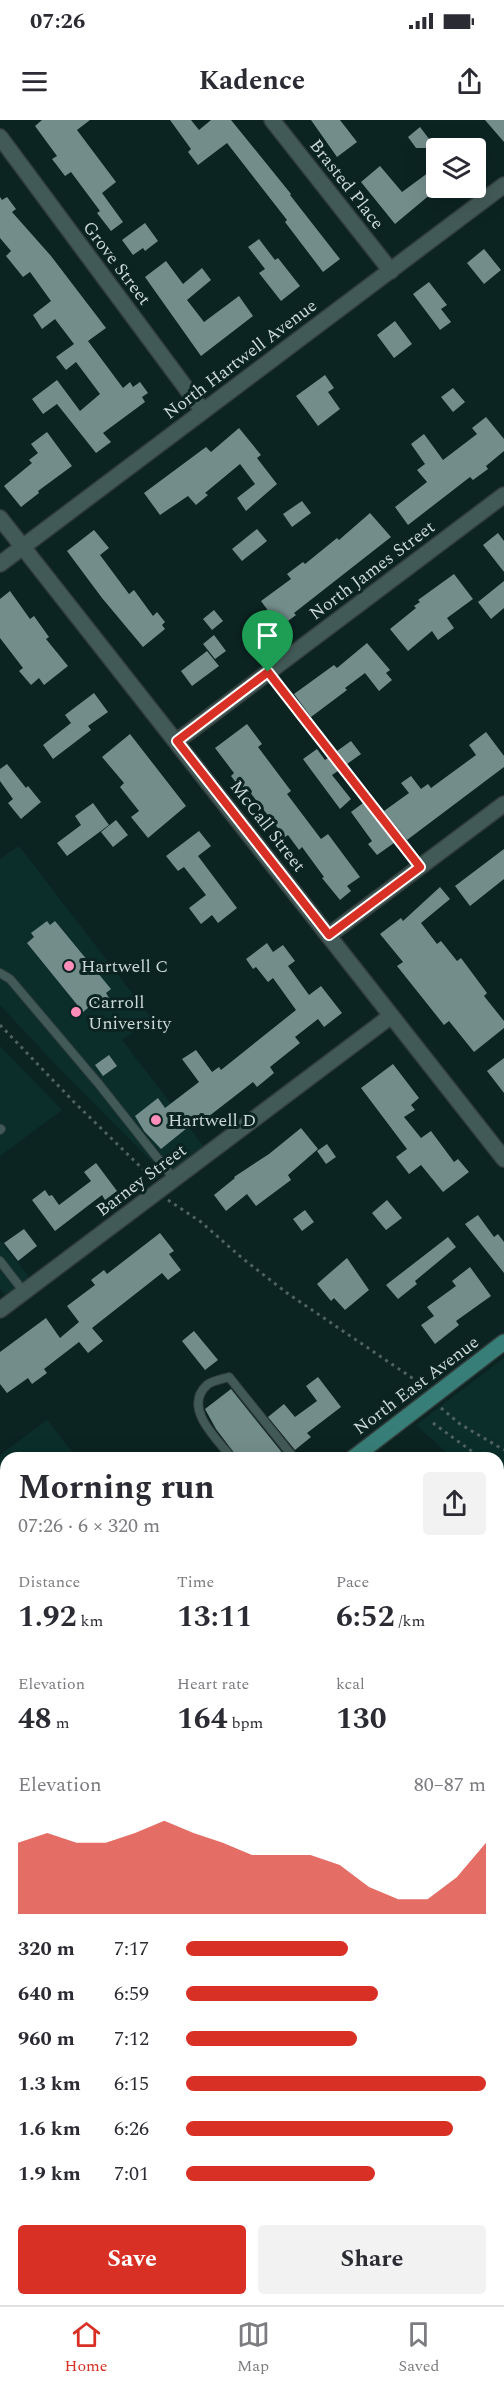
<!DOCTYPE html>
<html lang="en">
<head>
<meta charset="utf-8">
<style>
  body { margin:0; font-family:Spectral,serif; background:#f2f2f3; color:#2b2b33; height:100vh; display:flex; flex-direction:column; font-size:22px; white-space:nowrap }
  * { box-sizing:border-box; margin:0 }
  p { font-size:20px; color:#7c7c81 }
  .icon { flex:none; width:33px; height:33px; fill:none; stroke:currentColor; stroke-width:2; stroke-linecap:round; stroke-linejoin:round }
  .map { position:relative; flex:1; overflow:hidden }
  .side { position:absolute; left:0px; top:1332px; width:504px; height:854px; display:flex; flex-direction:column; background:#fff; border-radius:18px 18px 0 0; box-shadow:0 6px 24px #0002 }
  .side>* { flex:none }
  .tools { position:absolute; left:426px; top:18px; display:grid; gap:12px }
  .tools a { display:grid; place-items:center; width:60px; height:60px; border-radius:6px; background:#fff; box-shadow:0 6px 24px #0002; font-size:30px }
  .pin { position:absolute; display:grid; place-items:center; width:51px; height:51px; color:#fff; margin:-62px -26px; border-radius:50% 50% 50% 0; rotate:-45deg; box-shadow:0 0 6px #0007 }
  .pin .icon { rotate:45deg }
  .round { display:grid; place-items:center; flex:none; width:63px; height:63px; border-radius:6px; background:#f2f2f3 }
  .headline { display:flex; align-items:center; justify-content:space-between; height:102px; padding:0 18px }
  h1 { font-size:33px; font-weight:700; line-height:45px }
  .figures { display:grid; grid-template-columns:repeat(3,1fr); gap:9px; height:102px; padding:6px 18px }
  .figures div { display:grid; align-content:center }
  .figures b { font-size:30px; font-weight:700 }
  .figures small { font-size:16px; font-weight:400 }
  .figures p { font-size:16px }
  .chart { height:168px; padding:12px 18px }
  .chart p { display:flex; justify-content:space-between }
  .chart svg { width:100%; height:108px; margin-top:6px; fill:#d93025; opacity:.7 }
  .action { display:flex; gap:12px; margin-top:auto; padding:12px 18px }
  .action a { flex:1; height:69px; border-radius:6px; background:#d93025; color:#fff; font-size:24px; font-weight:700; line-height:69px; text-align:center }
  .action a+a { background:#f2f2f3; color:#2b2b33 }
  ul { padding:0 18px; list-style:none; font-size:20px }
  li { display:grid; grid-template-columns:96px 72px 1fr; align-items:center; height:45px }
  li i { height:15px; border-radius:8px; background:#d93025 }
  .status { display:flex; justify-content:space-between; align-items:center; height:42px; padding:0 30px; background:#fff; direction:ltr }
  .status svg { height:16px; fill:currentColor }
  header { display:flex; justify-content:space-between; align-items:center; height:78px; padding:0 18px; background:#fff; font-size:27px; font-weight:700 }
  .dock { display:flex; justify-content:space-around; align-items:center; height:84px; border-top:2px solid #e1e1e2; background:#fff; font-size:16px; color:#7c7c81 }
  .dock a { display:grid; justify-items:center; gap:3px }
  .dock .selected { color:#d93025 }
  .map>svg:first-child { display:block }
  .built { fill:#0b2e2b }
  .building { fill:#738d8a }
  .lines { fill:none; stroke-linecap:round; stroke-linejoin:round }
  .service-casing { stroke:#303d3b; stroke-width:10 }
  .minor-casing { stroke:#303d3b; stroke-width:18 }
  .tertiary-casing { stroke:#303d3b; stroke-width:18 }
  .secondary-casing { stroke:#303d3b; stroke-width:18 }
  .path { stroke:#4e6260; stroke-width:3; stroke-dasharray:3 4.5; stroke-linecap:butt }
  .service { stroke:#425a57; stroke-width:8 }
  .minor { stroke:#425a57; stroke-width:15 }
  .tertiary { stroke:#425a57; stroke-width:15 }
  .secondary { stroke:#387e78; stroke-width:15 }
  .rail-casing { stroke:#6f817f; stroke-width:7 }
  .rail { stroke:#0b2321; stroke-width:4.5; stroke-dasharray:14; stroke-linecap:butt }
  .route-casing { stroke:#fff; stroke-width:12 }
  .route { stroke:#d93025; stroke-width:8 }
  .poi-dot { fill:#ff8eba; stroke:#0b2321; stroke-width:2 }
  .labels { text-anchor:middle; stroke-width:6; stroke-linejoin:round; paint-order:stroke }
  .street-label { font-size:18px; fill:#cad8d6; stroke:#0b2321 }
  .poi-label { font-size:18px; fill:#cad8d6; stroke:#0b2321; text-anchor:start }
</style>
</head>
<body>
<div class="status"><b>07:26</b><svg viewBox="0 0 49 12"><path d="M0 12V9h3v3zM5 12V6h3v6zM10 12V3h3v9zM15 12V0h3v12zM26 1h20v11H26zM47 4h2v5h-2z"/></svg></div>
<header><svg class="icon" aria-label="menu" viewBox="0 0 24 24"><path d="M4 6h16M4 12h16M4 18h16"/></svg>Kadence<svg class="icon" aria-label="share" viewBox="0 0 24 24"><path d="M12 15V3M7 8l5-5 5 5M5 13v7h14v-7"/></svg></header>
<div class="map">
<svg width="504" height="2185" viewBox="0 0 504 2185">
  <rect width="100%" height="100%" fill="#0b2321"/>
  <g class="built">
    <polygon points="19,726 152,899 122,920 204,1027 165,1055 57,946 0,885 0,739"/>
    <polygon points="0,926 62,990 0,1036"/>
    <polygon points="0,1120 29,1157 5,1175 0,1169"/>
    <polygon points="504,1238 504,1383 498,1378 498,1338 453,1338 416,1305"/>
    <polygon points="47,1300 77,1338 6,1338 6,1598 0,1596 0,1335"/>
    <polygon points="0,1694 6,1702 6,1760 0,1765"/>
    <polygon points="6,1986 6,2180 342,2180 346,2185 0,2185 0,1991"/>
  </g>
  <g class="building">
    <polygon points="42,0 90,0 77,10 116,62 102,73 123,102 111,111 97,93 100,91 71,52 65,56 52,39 57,36 35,6"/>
    <polygon points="170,0 191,0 199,10 211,0 231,0 291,74 290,75 340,139 323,152 285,102 287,100 227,23 198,45 188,32 191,29"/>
    <polygon points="311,0 340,0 357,22 337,37"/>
    <polygon points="485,0 504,0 504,22"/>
    <polygon points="420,7 436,28 416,28 408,17"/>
    <polygon points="380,46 402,72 436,47 435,68 438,68 395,104 361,62"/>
    <polygon points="0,77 2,80 7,77 16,89 12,92 51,136 106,208 88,221 123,268 130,262 133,267 140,262 148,273 142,277 145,282 103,313 111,322 96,333 57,284 43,294 32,279 57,260 80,291 100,274 76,242 66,250 56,237 74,224 55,199 42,209 33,195 51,181 30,152 23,157 6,136 11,131 0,118"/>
    <polygon points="145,103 158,121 145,131 143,128 133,135 122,120"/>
    <polygon points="259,119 275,140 278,138 300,166 281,181 259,153 265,149 248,127"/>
    <polygon points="484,129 501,150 484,164 467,143"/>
    <polygon points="166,141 183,164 202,148 211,160 187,180 204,202 239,176 253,196 201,236 145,157"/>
    <polygon points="429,162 447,185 441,189 451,202 440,210 413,174"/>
    <polygon points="395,201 412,224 394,238 377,215"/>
    <polygon points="325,255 334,268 328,272 340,289 318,306 296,276"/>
    <polygon points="453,268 465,282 453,292 441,277"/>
    <polygon points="486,297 504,319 504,331 486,346 488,349 473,360 470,357 408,405 395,387 427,362 417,350 425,344 411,324 424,314 443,340 477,314 472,308"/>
    <polygon points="239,308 261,335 257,338 277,364 246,391 237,378 255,364 240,344 205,373 208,375 196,385 188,376 160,395 144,373 206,327 211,332"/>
    <polygon points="47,312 72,346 38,371 39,373 21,387 4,366 32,343 29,340 38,333 31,324"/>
    <polygon points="302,381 311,393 292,407 283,394"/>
    <polygon points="370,393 391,417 294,493 296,495 280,507 261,481 291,459 287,454 303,442 305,444 337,418 339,420"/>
    <polygon points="257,409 267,421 242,441 232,429"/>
    <polygon points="94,410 109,428 100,435 129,474 134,470 153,496 157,492 165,502 162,505 165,509 143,527 102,478 67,431"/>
    <polygon points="498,413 504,421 504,452 483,425"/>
    <polygon points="454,454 473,479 447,498 454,508 438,520 432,511 408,531 390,509 416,488 414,486 420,482 418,480"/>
    <polygon points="504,461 504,488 491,499 478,482"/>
    <polygon points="10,471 30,499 34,496 49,517 46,519 68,546 44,565 39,558 31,565 19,551 23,548 0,518 0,479"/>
    <polygon points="214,490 223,501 212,510 203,499"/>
    <polygon points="214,515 226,531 215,539 203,524"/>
    <polygon points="367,523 390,550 386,553 392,560 379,571 365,553 345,568 347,570 311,597 294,574 334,545 337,548"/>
    <polygon points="207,531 219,546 192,566 181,551"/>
    <polygon points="94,573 108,592 88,606 91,610 53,639 43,625 71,603 65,595"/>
    <polygon points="247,604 262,624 258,627 291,671 287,674 321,719 328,714 360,757 347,766 351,771 340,780 322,758 324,757 302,727 299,730 288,715 285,717 245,666 241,669 231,656 234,653 215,628"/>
    <polygon points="486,612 504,636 504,647 407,720 384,691 409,673 401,663 411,656 421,669 428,664 431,668 476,635 469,625"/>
    <polygon points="130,614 186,686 148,718 131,697 139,691 120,667 124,663 102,637"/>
    <polygon points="351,621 361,634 347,644 337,631"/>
    <polygon points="317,629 325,640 328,638 338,651 332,655 351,679 340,689 303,639"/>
    <polygon points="7,644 26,668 28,666 41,682 21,699 8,683 13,679 0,661 0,649"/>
    <polygon points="93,683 109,705 67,736 57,723 81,705 75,696"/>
    <polygon points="363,683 394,723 377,735 368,724 372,721 351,692"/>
    <polygon points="116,700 128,715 113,727 101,712"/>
    <polygon points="199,711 211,726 198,736 237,788 218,803 212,795 201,804 189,788 206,775 184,747 178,751 166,736"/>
    <polygon points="504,729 504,759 470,786 455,766"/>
    <polygon points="440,767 450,779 421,803 437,824 441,821 457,841 461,838 487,873 484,876 504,901 504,908 474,932 449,901 444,905 397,846 403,842 380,814 401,798 403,801"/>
    <polygon points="47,801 50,805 55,801 111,869 106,873 109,878 97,887 94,883 83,892 27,823 34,817 31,813"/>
    <polygon points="267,823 273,832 283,825 295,841 288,846 309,875 321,866 342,893 324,907 318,899 295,917 300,923 270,947 274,953 257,967 253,962 195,1007 192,1004 161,1029 144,1011 135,996 158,978 165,988 199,962 182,939 196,930 212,952 219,947 221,950 296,890 273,858 268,862 256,847 253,849 246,839"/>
    <polygon points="109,935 117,946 103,956 95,945"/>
    <polygon points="504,938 504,973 487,951"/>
    <polygon points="393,944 419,978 411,985 415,990 404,997 421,1018 431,1011 454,1042 458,1039 469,1052 443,1072 421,1045 409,1054 396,1037 407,1029 361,968"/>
    <polygon points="301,1008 318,1029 288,1055 291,1060 256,1086 247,1074 226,1091 214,1075 235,1058 234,1057 269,1034"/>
    <polygon points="327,1024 336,1037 326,1044 317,1031"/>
    <polygon points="96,1043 117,1071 105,1080 102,1075 55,1111 32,1080 45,1070 49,1076 52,1075 59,1085 91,1061 84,1052"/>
    <polygon points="387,1080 402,1098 386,1110 372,1093"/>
    <polygon points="305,1090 314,1102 302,1111 293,1099"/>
    <polygon points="478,1095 494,1117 498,1114 504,1122 504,1153 465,1104"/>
    <polygon points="24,1109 37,1126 18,1141 4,1123"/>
    <polygon points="160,1113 174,1131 169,1134 181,1150 168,1160 162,1153 92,1208 103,1221 88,1233 79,1222 44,1249 47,1253 32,1264 28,1258 7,1273 0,1264 0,1232 46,1198 60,1218 79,1202 67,1186 95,1165 91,1160 104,1150 107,1154"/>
    <polygon points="448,1117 456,1127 415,1161 417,1164 398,1179 386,1165"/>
    <polygon points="347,1138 369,1170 345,1190 334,1178 331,1181 317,1164"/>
    <polygon points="470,1147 491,1176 456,1201 459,1205 435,1224 421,1205 434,1196 427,1187 456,1166 452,1161"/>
    <polygon points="194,1211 218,1240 205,1250 182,1221"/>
    <polygon points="318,1257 341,1287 307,1313 311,1317 295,1330 268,1297 284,1284 295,1297 317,1281 306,1266"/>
    <polygon points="231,1269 284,1335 280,1338 238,1338 216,1309 205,1289"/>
  </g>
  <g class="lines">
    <defs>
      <g id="service">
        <polyline points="268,552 420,747"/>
        <polyline points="0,853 10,859 98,963 174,1059"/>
        <polyline points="0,1010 1,1009"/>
        <polyline points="0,1141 24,1172"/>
        <path d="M232,1338c-15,-19 -50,-50 -25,-73 4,-4 16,-6 22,-8l65,81"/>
        <polyline points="0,1438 6,1446"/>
        <polyline points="0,1496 6,1504"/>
        <polyline points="0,1558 6,1566"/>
        <polyline points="0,1736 6,1732"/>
        <polyline points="0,1932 6,1927"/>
        <polyline points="202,2180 204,2185"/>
        <polyline points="128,2185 134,2180"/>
        <polyline points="240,2185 247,2180"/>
      </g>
      <g id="minor">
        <polyline points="272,0 391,151"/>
        <polyline points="0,17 203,291"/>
        <polyline points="0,398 504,1039"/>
        <polyline points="177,621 504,375"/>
        <polyline points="329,815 504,684"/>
        <polyline points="0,1190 391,896"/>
        <polyline points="498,1515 504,1523"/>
        <polyline points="0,1673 6,1680"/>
        <polyline points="498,1899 504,1907"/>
        <polyline points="411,2180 415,2185"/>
      </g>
      <g id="tertiary">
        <polyline points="0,444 504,65"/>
        <polyline points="498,1809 504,1804"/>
        <polyline points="11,2185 14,2180"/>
      </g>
      <g id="secondary">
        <polyline points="353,1338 504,1222"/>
        <polyline points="0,1602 6,1598"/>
        <polyline points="0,2066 6,2074"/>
        <polyline points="92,2180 97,2185"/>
      </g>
    </defs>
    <use href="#service" class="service-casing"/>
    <use href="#minor" class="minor-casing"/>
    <use href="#tertiary" class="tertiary-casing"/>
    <use href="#secondary" class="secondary-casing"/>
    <g class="path">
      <polyline points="0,905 73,981 152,1058"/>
      <polyline points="168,1080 201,1102 242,1138 287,1173 424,1266"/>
      <polyline points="441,1288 460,1304 504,1330"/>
      <polyline points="433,1303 481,1338"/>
      <polyline points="498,1350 504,1354"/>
    </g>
    <use href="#service" class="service"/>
    <use href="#minor" class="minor"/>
    <use href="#tertiary" class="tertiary"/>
    <use href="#secondary" class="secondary"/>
    <defs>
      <g id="rail">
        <polyline points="0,1608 6,1610"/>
        <polyline points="498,1747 504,1749"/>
      </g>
    </defs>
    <use href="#rail" class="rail-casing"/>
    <use href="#rail" class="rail"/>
  </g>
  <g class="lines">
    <defs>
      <polygon id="route" points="268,552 420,747 329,815 177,621"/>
    </defs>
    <use href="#route" class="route-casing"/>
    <use href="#route" class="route"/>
  </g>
  <g class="poi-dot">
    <circle cx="69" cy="846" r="6"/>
    <circle cx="76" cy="892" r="6"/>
    <circle cx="156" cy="1000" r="6"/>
  </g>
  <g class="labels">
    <g class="street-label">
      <text transform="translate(347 64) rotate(52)" y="6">Brasted Place</text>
      <text transform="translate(117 143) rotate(53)" y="6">Grove Street</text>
      <text transform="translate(240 239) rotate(-37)" y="6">North Hartwell Avenue</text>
      <text transform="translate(372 450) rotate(-37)" y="6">North James Street</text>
      <text transform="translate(268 706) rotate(52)" y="6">McCall Street</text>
      <text transform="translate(141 1060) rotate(-37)" y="6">Barney Street</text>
      <text transform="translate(416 1265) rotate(-37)" y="6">North East Avenue</text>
    </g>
    <g class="poi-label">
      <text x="81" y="852">Hartwell C</text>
      <text x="88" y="888">Carroll<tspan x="88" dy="21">University</tspan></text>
      <text x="168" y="1006">Hartwell D</text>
    </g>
  </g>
</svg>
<div class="tools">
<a><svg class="icon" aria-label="layers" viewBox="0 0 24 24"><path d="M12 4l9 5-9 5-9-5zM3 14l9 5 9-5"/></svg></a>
</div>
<div class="pin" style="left:268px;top:552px;background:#1e9e55"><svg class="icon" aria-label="arrive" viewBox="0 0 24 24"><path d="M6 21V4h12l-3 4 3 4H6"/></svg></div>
<section class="side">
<div class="headline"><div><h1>Morning run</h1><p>07:26 · 6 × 320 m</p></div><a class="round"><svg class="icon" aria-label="share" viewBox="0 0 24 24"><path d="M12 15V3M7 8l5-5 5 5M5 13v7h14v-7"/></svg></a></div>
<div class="figures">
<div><p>Distance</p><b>1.92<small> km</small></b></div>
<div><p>Time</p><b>13:11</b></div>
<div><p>Pace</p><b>6:52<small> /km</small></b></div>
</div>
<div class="figures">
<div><p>Elevation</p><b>48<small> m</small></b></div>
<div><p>Heart rate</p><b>164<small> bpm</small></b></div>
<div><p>kcal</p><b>130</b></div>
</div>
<div class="chart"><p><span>Elevation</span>80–87 m</p>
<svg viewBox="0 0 160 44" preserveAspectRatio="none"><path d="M0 44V15L10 11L20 15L30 15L40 11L50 6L60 11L70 15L80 20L90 20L100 20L110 24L120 33L130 38L140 38L150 29L160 15V44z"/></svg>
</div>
<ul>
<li><b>320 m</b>7:17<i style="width:54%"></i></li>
<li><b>640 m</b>6:59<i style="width:64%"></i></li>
<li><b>960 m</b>7:12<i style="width:57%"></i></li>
<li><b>1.3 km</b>6:15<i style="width:100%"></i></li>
<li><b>1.6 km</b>6:26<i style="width:89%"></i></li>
<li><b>1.9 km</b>7:01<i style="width:63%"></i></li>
</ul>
<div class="action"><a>Save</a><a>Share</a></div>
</section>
</div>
<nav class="dock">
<a class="selected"><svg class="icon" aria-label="home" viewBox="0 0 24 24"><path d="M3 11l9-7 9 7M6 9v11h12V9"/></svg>Home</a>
<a><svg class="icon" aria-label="map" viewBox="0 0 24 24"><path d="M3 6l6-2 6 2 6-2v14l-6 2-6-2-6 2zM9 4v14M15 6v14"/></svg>Map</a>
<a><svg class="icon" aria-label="saved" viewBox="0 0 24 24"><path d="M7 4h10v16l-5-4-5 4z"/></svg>Saved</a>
</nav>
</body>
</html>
